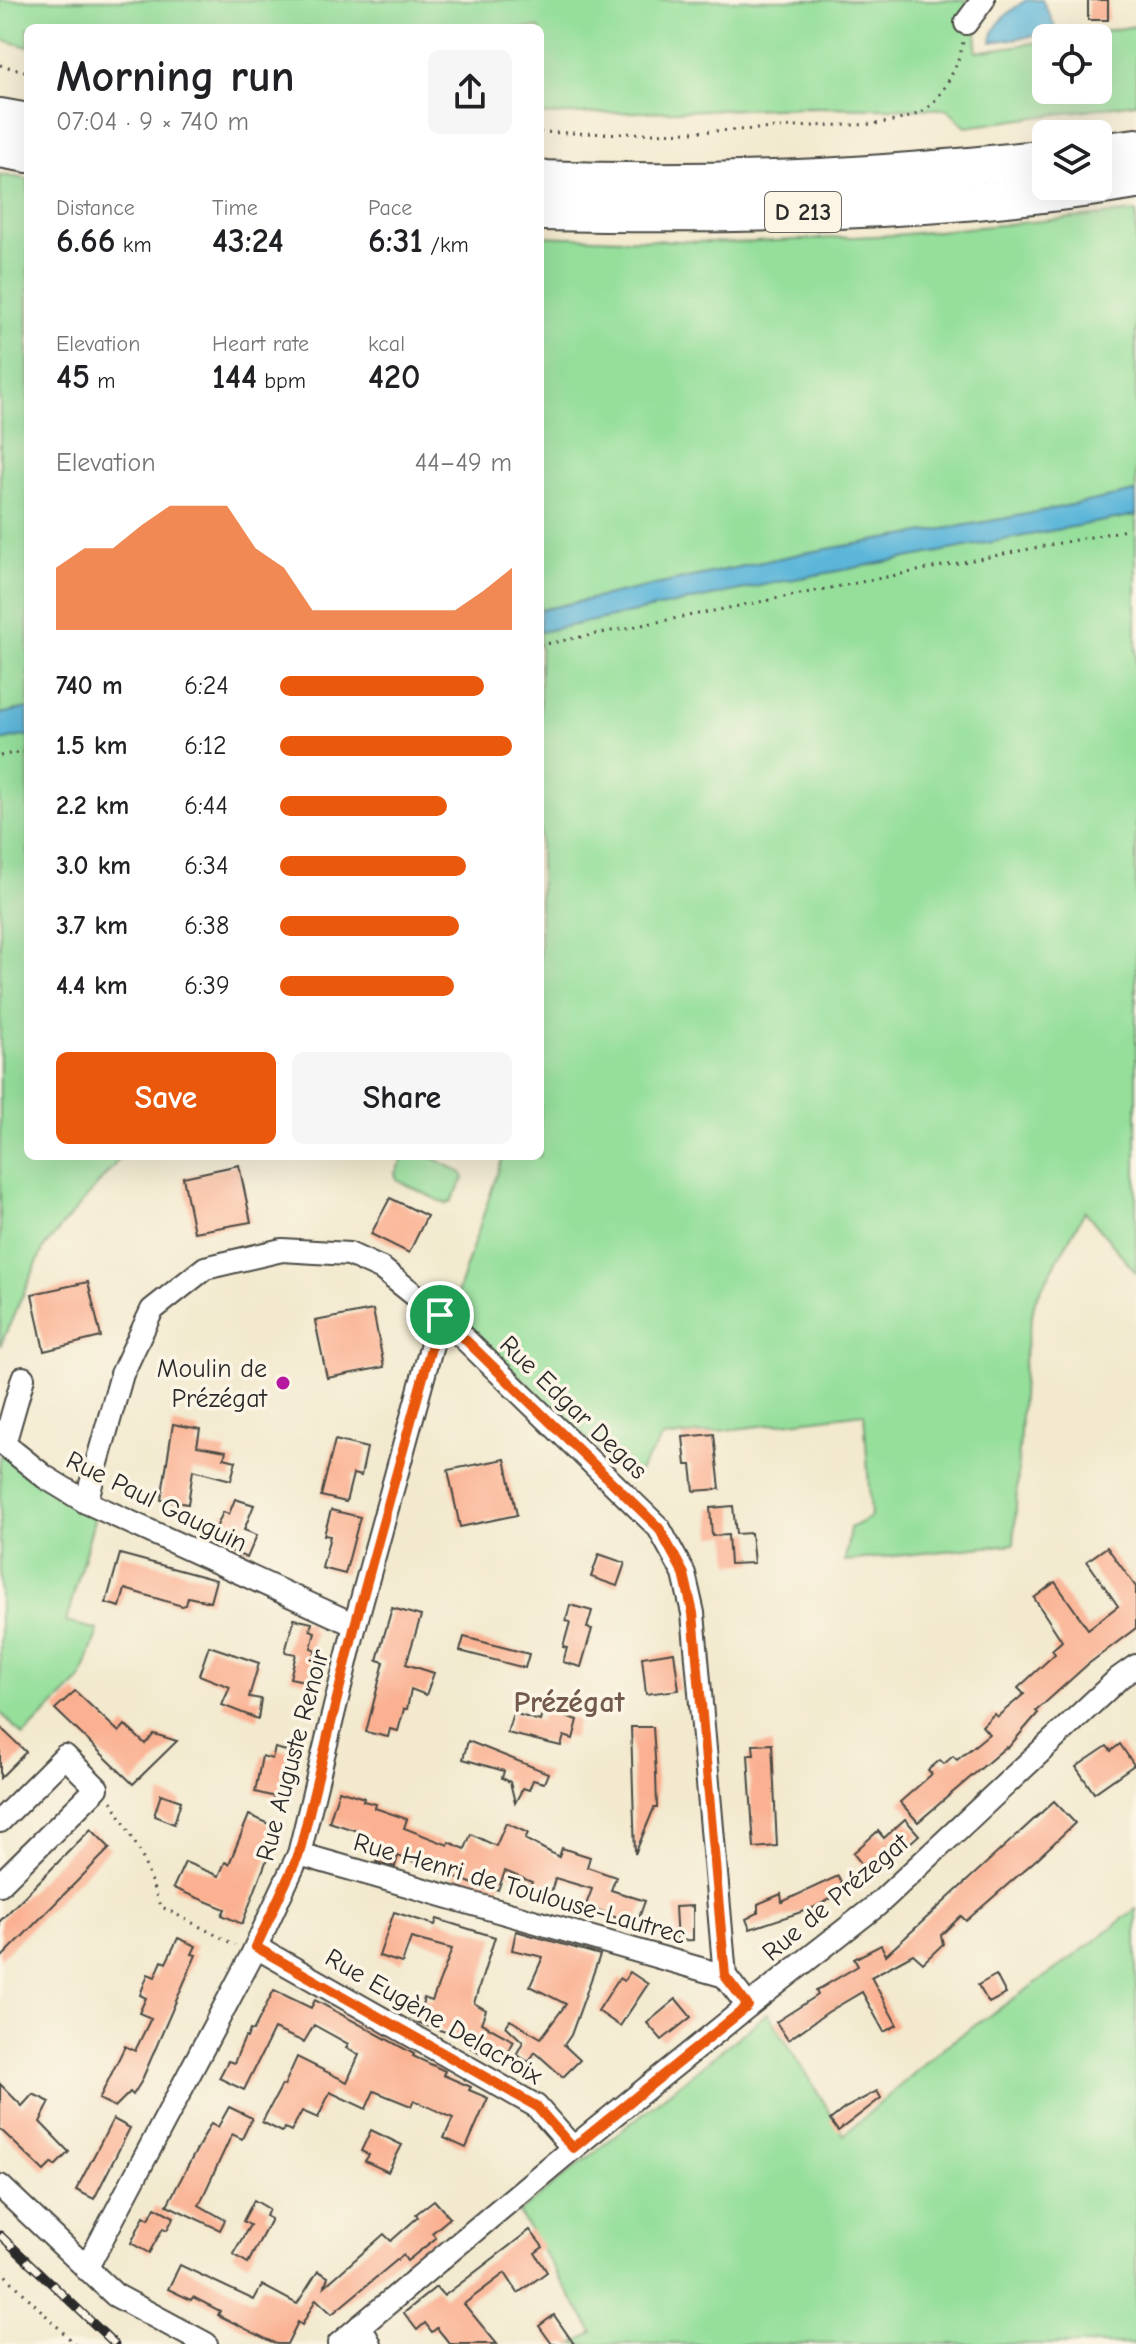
<!DOCTYPE html>
<html lang="en">
<head>
<meta charset="utf-8">
<style>
  body { margin:0; font-family:"Comic Neue",sans-serif; background:#f6f6f6; color:#202124; height:100vh; display:flex; flex-direction:column; font-size:30px; white-space:nowrap }
  * { box-sizing:border-box; margin:0 }
  p { font-size:26px; color:#757577 }
  .icon { flex:none; width:44px; height:44px; fill:none; stroke:currentColor; stroke-width:2; stroke-linecap:round; stroke-linejoin:round }
  .map { position:relative; flex:1; overflow:hidden }
  .side { position:absolute; left:24px; top:24px; width:520px; height:1136px; display:flex; flex-direction:column; background:#fff; border-radius:12px; box-shadow:0 8px 32px #0002 }
  .side>* { flex:none }
  .tools { position:absolute; left:1032px; top:24px; display:grid; gap:16px }
  .tools a { display:grid; place-items:center; width:80px; height:80px; border-radius:12px; background:#fff; box-shadow:0 8px 32px #0002; font-size:40px }
  .pin { position:absolute; display:grid; place-items:center; width:68px; height:68px; color:#fff; margin:-34px; border:4px solid #fff; border-radius:50%; box-shadow:0 2px 8px #0007 }
  .round { display:grid; place-items:center; flex:none; width:84px; height:84px; border-radius:12px; background:#f6f6f6 }
  .headline { display:flex; align-items:center; justify-content:space-between; height:136px; padding:0 32px }
  h1 { font-size:44px; font-weight:700; line-height:60px }
  .metrics { display:grid; grid-template-columns:repeat(3,1fr); gap:12px; height:136px; padding:8px 32px }
  .metrics div { display:grid; align-content:center }
  .metrics b { font-size:34px; font-weight:700 }
  .metrics small { font-size:22px; font-weight:400 }
  .metrics p { font-size:22px }
  .chart { height:224px; padding:16px 32px }
  .chart p { display:flex; justify-content:space-between }
  .chart svg { width:100%; height:144px; margin-top:8px; fill:#ea580c; opacity:.7 }
  .action { display:flex; gap:16px; margin-top:auto; padding:16px 32px }
  .action a { flex:1; height:92px; border-radius:12px; background:#ea580c; color:#fff; font-size:32px; font-weight:700; line-height:92px; text-align:center }
  .action a+a { background:#f6f6f6; color:#202124 }
  ul { padding:0 32px; list-style:none; font-size:26px }
  li { display:grid; grid-template-columns:128px 96px 1fr; align-items:center; height:60px }
  li i { height:20px; border-radius:10px; background:#ea580c }
  .map>svg:first-child { display:block }
  .green { fill:#95df9b; stroke:#608563; stroke-width:2 }
  .water { fill:#5bb6d9; stroke:#437082; stroke-width:2 }
  .building { fill:#fab091 }
  .lines { fill:none; stroke-linecap:round; stroke-linejoin:round }
  .minor-casing { stroke:#494843; stroke-width:26 }
  .trunk-casing { stroke:#494843; stroke-width:40 }
  .path { stroke:#494843; stroke-width:3; stroke-dasharray:2 6; stroke-linecap:butt }
  .minor { stroke:#fff; stroke-width:22 }
  .trunk { stroke:#fff; stroke-width:36 }
  .rail-casing { stroke:#2b2b2b; stroke-width:9 }
  .rail { stroke:#fcf5e5; stroke-width:6; stroke-dasharray:18; stroke-linecap:butt }
  .route-casing { stroke:#fff; stroke-width:16 }
  .route { stroke:#ea580c; stroke-width:10 }
  .poi-dot { fill:#b5179e; stroke:#fcf5e5; stroke-width:3 }
  .labels { text-anchor:middle; stroke-width:7; stroke-linejoin:round; paint-order:stroke }
  .shield { fill:#fcf5e5; stroke:#6a6863; stroke-width:2 }
  .shield-label { font-size:24px; font-weight:bold; fill:#2b2b2b }
  .poi-label { font-size:26px; fill:#2b2b2b; stroke:#fcf5e5; text-anchor:end }
  .street-label { font-size:26px; fill:#2b2b2b; stroke:#fcf5e5 }
  .quarter-label { font-size:30px; font-weight:bold; fill:#735a4f; stroke:#fcf5e5 }
</style>
</head>
<body>
<div class="map">
<svg width="1136" height="2344" viewBox="0 0 1136 2344">
  <rect width="100%" height="100%" fill="#fcf5e5"/>
  <filter id="ink" filterUnits="userSpaceOnUse"><feTurbulence type="fractalNoise" baseFrequency=".0125" numOctaves="2"/><feDisplacementMap in="SourceGraphic" scale="16" xChannelSelector="R" yChannelSelector="G"/><feConvolveMatrix kernelMatrix="1 2 1 2 8 2 1 2 1" color-interpolation-filters="sRGB"/></filter>
  <filter id="wash" filterUnits="userSpaceOnUse"><feTurbulence type="fractalNoise" baseFrequency=".006" numOctaves="4" result="noise"/><feDisplacementMap in="SourceGraphic" scale="32" xChannelSelector="R" yChannelSelector="G"/><feGaussianBlur stdDeviation="1.8" result="paint"/><feColorMatrix in="noise" values="0 0 0 0 0 0 0 0 0 0 0 0 0 0 0 0 0 1.4 0 .05"/><feComposite in="paint" operator="in"/></filter>
  <g filter="url(#wash)">
    <rect width="100%" height="100%" fill="#f2e9ce"/>
    <g class="green">
      <polygon points="0,0 979,0 976,52 1046,41 1046,90 1098,90 1098,38 1062,38 1136,26 1136,103 966,127 947,109 808,107 540,115 540,28 28,28 28,47 0,39"/>
      <polygon points="0,175 28,179 28,708 0,714"/>
      <polygon points="1136,212 1136,492 1002,519 804,553 540,610 540,236 736,243 895,235"/>
      <polygon points="1136,515 1136,1273 1085,1211 1035,1300 1024,1358 1014,1544 845,1561 850,1528 871,1517 864,1413 662,1438 632,1481 451,1312 503,1156 540,1156 540,632 773,583"/>
      <polygon points="28,735 28,1156 122,1156 44,1247 0,1346 0,741"/>
      <polygon points="404,1156 430,1156 462,1173 464,1179 451,1201 446,1204 397,1180 395,1173"/>
      <polygon points="0,1452 95,1516 66,1622 98,1630 81,1679 23,1736 0,1712"/>
      <polygon points="1136,1909 1136,2344 573,2344 593,2332 519,2213 768,2013 844,2135 944,2047 1069,1960"/>
    </g>
    <g class="water">
      <path d="M1026,0h16l13,26 -1,7 -63,9c1,-17 21,-33 35,-42z"/>
      <polygon points="1136,492 1136,515 773,583 540,632 540,610 804,553 1002,519"/>
      <polygon points="28,708 28,735 0,741 0,714"/>
    </g>
    <g id="blocks">
      <g class="building">
        <rect x="1088" y="0" width="20" height="20"/>
        <polygon points="239,1165 251,1222 194,1232 183,1177"/>
        <polygon points="390,1198 427,1216 409,1253 371,1234"/>
        <polygon points="88,1282 101,1337 44,1351 32,1294"/>
        <polygon points="373,1310 384,1367 327,1378 315,1321"/>
        <polygon points="173,1424 200,1429 197,1446 226,1451 224,1458 236,1461 231,1480 193,1470 188,1504 161,1500"/>
        <polygon points="714,1434 720,1489 694,1491 691,1465 686,1465 683,1437"/>
        <polygon points="335,1440 367,1448 361,1476 353,1474 346,1502 321,1496"/>
        <polygon points="505,1459 517,1515 460,1527 448,1470"/>
        <polygon points="235,1499 254,1505 244,1530 257,1535 247,1558 210,1542 223,1512 229,1514"/>
        <polygon points="733,1506 736,1534 751,1533 754,1563 730,1564 728,1535 712,1536 710,1508"/>
        <polygon points="331,1510 360,1517 345,1574 322,1568 330,1536 324,1535"/>
        <polygon points="1107,1547 1136,1587 1136,1628 1087,1665 1036,1711 1038,1713 1008,1748 1006,1747 918,1822 900,1802 932,1774 928,1770 940,1760 944,1764 953,1756 957,1760 989,1734 982,1726 994,1714 997,1717 1024,1694 1018,1688 1055,1654 1052,1650 1062,1641 1034,1598 1055,1582 1088,1629 1118,1606 1087,1561"/>
        <polygon points="120,1554 216,1580 210,1602 188,1597 186,1605 182,1606 125,1589 120,1607 106,1603"/>
        <polygon points="599,1554 625,1563 617,1586 591,1577"/>
        <polygon points="570,1605 592,1611 587,1628 592,1629 581,1667 563,1662 567,1648 563,1647 570,1622 566,1621"/>
        <polygon points="392,1608 421,1616 406,1664 434,1673 426,1695 411,1689 407,1709 404,1709 398,1731 390,1729 388,1737 366,1732 384,1662 377,1660"/>
        <polygon points="294,1619 312,1623 310,1630 315,1632 311,1648 316,1650 313,1658 320,1660 314,1683 290,1678 296,1654 285,1652"/>
        <polygon points="464,1637 529,1654 525,1668 460,1651"/>
        <polygon points="209,1646 259,1663 249,1697 261,1699 258,1719 222,1705 230,1687 199,1675"/>
        <polygon points="674,1652 679,1690 646,1694 642,1657"/>
        <polygon points="75,1691 119,1732 125,1725 145,1744 154,1734 177,1741 133,1784 55,1709"/>
        <polygon points="546,1699 568,1704 565,1717 578,1720 573,1739 564,1736 561,1746 507,1733 513,1713 540,1721"/>
        <polygon points="0,1727 26,1752 0,1778"/>
        <polygon points="631,1727 653,1727 656,1774 657,1808 654,1808 635,1854"/>
        <polygon points="468,1741 548,1773 544,1783 533,1780 529,1790 523,1788 515,1803 510,1782 502,1778 504,1771 463,1759"/>
        <polygon points="772,1744 777,1846 754,1848 748,1755 754,1755 753,1745"/>
        <polygon points="1120,1744 1134,1765 1094,1793 1076,1767 1107,1746 1111,1751"/>
        <polygon points="275,1748 298,1754 287,1800 255,1792 262,1756 272,1759"/>
        <polygon points="339,1790 364,1798 363,1801 376,1804 375,1808 407,1819 404,1828 448,1845 449,1842 465,1849 471,1834 496,1846 506,1823 528,1833 525,1839 559,1857 562,1848 590,1857 587,1867 616,1877 611,1890 645,1901 636,1926 586,1905 592,1889 555,1878 550,1897 530,1888 532,1882 505,1871 498,1890 489,1886 487,1889 398,1856 395,1867 377,1862 381,1849 363,1843 367,1834 329,1822"/>
        <polygon points="161,1794 181,1801 174,1824 154,1816"/>
        <polygon points="1054,1801 1075,1823 1038,1858 966,1921 961,1916 941,1935 943,1944 923,1963 913,1954 871,1977 897,2025 884,2032 862,1992 828,2012 788,2040 776,2022 818,1995 816,1991 858,1966 854,1959 881,1945 886,1955"/>
        <polygon points="249,1815 279,1828 242,1924 222,1915 225,1909 173,1888 185,1862 219,1876 225,1862 229,1864"/>
        <polygon points="905,1819 919,1835 872,1877 853,1853 878,1831 884,1838"/>
        <polygon points="91,1829 110,1848 0,1959 0,1921"/>
        <polygon points="838,1876 846,1891 813,1908 750,1929 746,1919 758,1913 758,1904 781,1894 782,1902"/>
        <polygon points="693,1906 693,1940 677,1941 675,1907"/>
        <polygon points="394,1912 435,1925 437,1919 495,1937 474,2003 486,2010 481,2023 514,2041 502,2064 471,2048 474,2042 417,2022 424,1998 432,2001 452,1949 411,1938 402,1963 379,1956"/>
        <polygon points="516,1931 600,1955 571,2035 564,2045 580,2060 563,2077 535,2052 529,2062 516,2055 523,2042 506,2026 510,2020 541,2038 566,2004 530,1986 543,1957 512,1950"/>
        <polygon points="178,1938 196,1946 192,1954 196,1955 141,2082 133,2095 130,2092 115,2107 99,2099 125,2046 135,2051 151,2018 139,2013 146,1998 140,1995 148,1974 155,1977 162,1961 166,1963"/>
        <polygon points="630,1972 648,1984 620,2026 598,2011 619,1978 624,1981"/>
        <polygon points="996,1975 1006,1994 989,2003 978,1985"/>
        <polygon points="274,1990 311,2008 315,2000 414,2054 413,2056 445,2071 443,2075 471,2087 469,2090 488,2098 466,2148 444,2138 453,2118 414,2100 411,2106 374,2091 366,2109 330,2092 318,2118 302,2111 291,2131 285,2128 282,2132 262,2122 282,2085 284,2086 297,2057 347,2082 359,2055 346,2048 348,2044 314,2025 304,2042 274,2029 244,2090 219,2078 228,2061 234,2063 245,2037 247,2038 250,2030 253,2031"/>
        <polygon points="676,1999 691,2017 662,2040 647,2023"/>
        <polygon points="0,2084 22,2106 33,2094 50,2102 40,2122 69,2152 55,2166 52,2163 44,2171 0,2129"/>
        <polygon points="877,2091 881,2098 838,2131 830,2120 845,2108"/>
        <polygon points="229,2107 252,2118 242,2139 232,2134 199,2205 225,2220 220,2230 167,2205 211,2123 218,2127"/>
        <polygon points="113,2119 130,2128 94,2199 76,2190"/>
        <polygon points="371,2130 402,2145 388,2172 365,2161 369,2155 361,2151"/>
        <polygon points="254,2200 269,2209 266,2216 271,2219 248,2263 233,2254 250,2225 243,2221"/>
        <polygon points="434,2200 450,2218 432,2233 436,2238 407,2261 403,2255 332,2314 316,2299 302,2325 298,2322 287,2344 276,2344 218,2315 220,2311 193,2297 191,2300 168,2289 180,2265 254,2300 262,2285 297,2304 318,2271 328,2277 325,2286 384,2234 391,2241 418,2217 416,2214"/>
        <polygon points="155,2207 174,2217 167,2230 163,2228 149,2253 131,2243 144,2216 149,2219"/>
        <polygon points="530,2230 543,2247 535,2253 547,2272 518,2293 505,2273 464,2304 497,2344 450,2344 437,2328 432,2332 425,2323 417,2330 404,2313 436,2287 444,2296"/>
        <polygon points="554,2315 574,2344 552,2344 539,2326"/>
      </g>
    </g>
  </g>
  <g filter="url(#ink)">
    <use href="#blocks" fill-opacity="0" stroke="#494843" stroke-width="2"/>
    <g class="lines">
      <defs>
        <g id="minor">
          <polyline points="966,23 983,0"/>
          <polyline points="23,1378 4,1444 45,1477 86,1502 355,1625"/>
          <polyline points="86,1502 122,1374 152,1310 205,1268 282,1250 349,1254 382,1269 440,1315 659,1528 684,1574 693,1613 725,1976 748,2006"/>
          <polyline points="0,1821 65,1756 97,1788 0,1884"/>
          <polyline points="299,1854 725,1976"/>
          <polyline points="256,1947 536,2106 573,2148"/>
          <polyline points="0,2186 115,2295 206,2344"/>
          <polyline points="86,2269 251,1957 299,1854 355,1625 440,1315"/>
          <polyline points="360,2326 370,2344"/>
          <polyline points="339,2344 573,2148 748,2006 877,1905 1119,1678 1136,1666"/>
        </g>
        <g id="trunk">
          <polyline points="0,117 28,122"/>
          <polyline points="0,149 28,154"/>
          <polyline points="1098,152 1136,147"/>
          <path d="M540,179c169,7 338,-2 506,-21"/>
          <path d="M540,212c199,4 399,1 596,-31"/>
        </g>
      </defs>
      <use href="#minor" class="minor-casing"/>
      <use href="#trunk" class="trunk-casing"/>
      <g class="path">
        <polyline points="0,65 28,72"/>
        <path d="M540,132c91,4 182,-1 273,-6 34,-2 77,2 108,-14 19,-9 40,-51 42,-71"/>
        <polyline points="540,645 1126,530"/>
        <polyline points="0,756 28,750"/>
        <polyline points="112,1801 141,1854 160,1906 235,1945"/>
        <polyline points="0,2270 75,2344"/>
      </g>
      <use href="#minor" class="minor"/>
      <use href="#trunk" class="trunk"/>
      <defs>
        <polyline id="rail" points="0,2235 115,2344"/>
      </defs>
      <use href="#rail" class="rail-casing"/>
      <use href="#rail" class="rail"/>
    </g>
  </g>
  <g class="lines" filter="url(#ink)">
    <defs>
      <polygon id="route" points="440,1315 659,1528 684,1574 693,1613 725,1976 748,2006 573,2148 536,2106 256,1947 299,1854 355,1625"/>
    </defs>
    <use href="#route" class="route-casing"/>
    <use href="#route" class="route"/>
  </g>
  <circle class="poi-dot" cx="283" cy="1383" r="8"/>
  <g class="labels">
    <rect class="shield" x="765" y="192" width="76" height="40" rx="6"/>
    <g class="shield-label">
      <text x="803" y="220">D 213</text>
    </g>
    <g class="poi-label">
      <text x="267" y="1377">Moulin de<tspan x="267" dy="30">Prézégat</tspan></text>
    </g>
    <g class="street-label">
      <text transform="translate(574 1407) rotate(44)" y="9">Rue Edgar Degas</text>
      <text transform="translate(157 1501) rotate(26)" y="9">Rue Paul Gauguin</text>
      <text transform="translate(292 1755) rotate(-75)" y="9">Rue Auguste Renoir</text>
      <text transform="translate(520 1888) rotate(16)" y="9">Rue Henri de Toulouse-Lautrec</text>
      <text transform="translate(835 1897) rotate(-40)" y="9">Rue de Prézegat</text>
      <text transform="translate(434 2016) rotate(30)" y="9">Rue Eugène Delacroix</text>
    </g>
    <g class="quarter-label">
      <text x="569" y="1712">Prézégat</text>
    </g>
  </g>
</svg>
<div class="tools">
<a><svg class="icon" aria-label="locate" viewBox="0 0 24 24"><circle cx="12" cy="12" r="6"/><path d="M12 2v4M12 18v4M2 12h4M18 12h4"/></svg></a>
<a><svg class="icon" aria-label="layers" viewBox="0 0 24 24"><path d="M12 4l9 5-9 5-9-5zM3 14l9 5 9-5"/></svg></a>
</div>
<div class="pin" style="left:440px;top:1315px;background:#1e9e55"><svg class="icon" aria-label="arrive" viewBox="0 0 24 24"><path d="M6 21V4h12l-3 4 3 4H6"/></svg></div>
<section class="side">
<div class="headline"><div><h1>Morning run</h1><p>07:04 · 9 × 740 m</p></div><a class="round"><svg class="icon" aria-label="share" viewBox="0 0 24 24"><path d="M12 15V3M7 8l5-5 5 5M5 13v7h14v-7"/></svg></a></div>
<div class="metrics">
<div><p>Distance</p><b>6.66<small> km</small></b></div>
<div><p>Time</p><b>43:24</b></div>
<div><p>Pace</p><b>6:31<small> /km</small></b></div>
</div>
<div class="metrics">
<div><p>Elevation</p><b>45<small> m</small></b></div>
<div><p>Heart rate</p><b>144<small> bpm</small></b></div>
<div><p>kcal</p><b>420</b></div>
</div>
<div class="chart"><p><span>Elevation</span>44–49 m</p>
<svg viewBox="0 0 160 44" preserveAspectRatio="none"><path d="M0 44V25L10 19L20 19L30 12L40 6L50 6L60 6L70 19L80 25L90 38L100 38L110 38L120 38L130 38L140 38L150 32L160 25V44z"/></svg>
</div>
<ul>
<li><b>740 m</b>6:24<i style="width:88%"></i></li>
<li><b>1.5 km</b>6:12<i style="width:100%"></i></li>
<li><b>2.2 km</b>6:44<i style="width:72%"></i></li>
<li><b>3.0 km</b>6:34<i style="width:80%"></i></li>
<li><b>3.7 km</b>6:38<i style="width:77%"></i></li>
<li><b>4.4 km</b>6:39<i style="width:75%"></i></li>
</ul>
<div class="action"><a>Save</a><a>Share</a></div>
</section>
</div>
</body>
</html>
